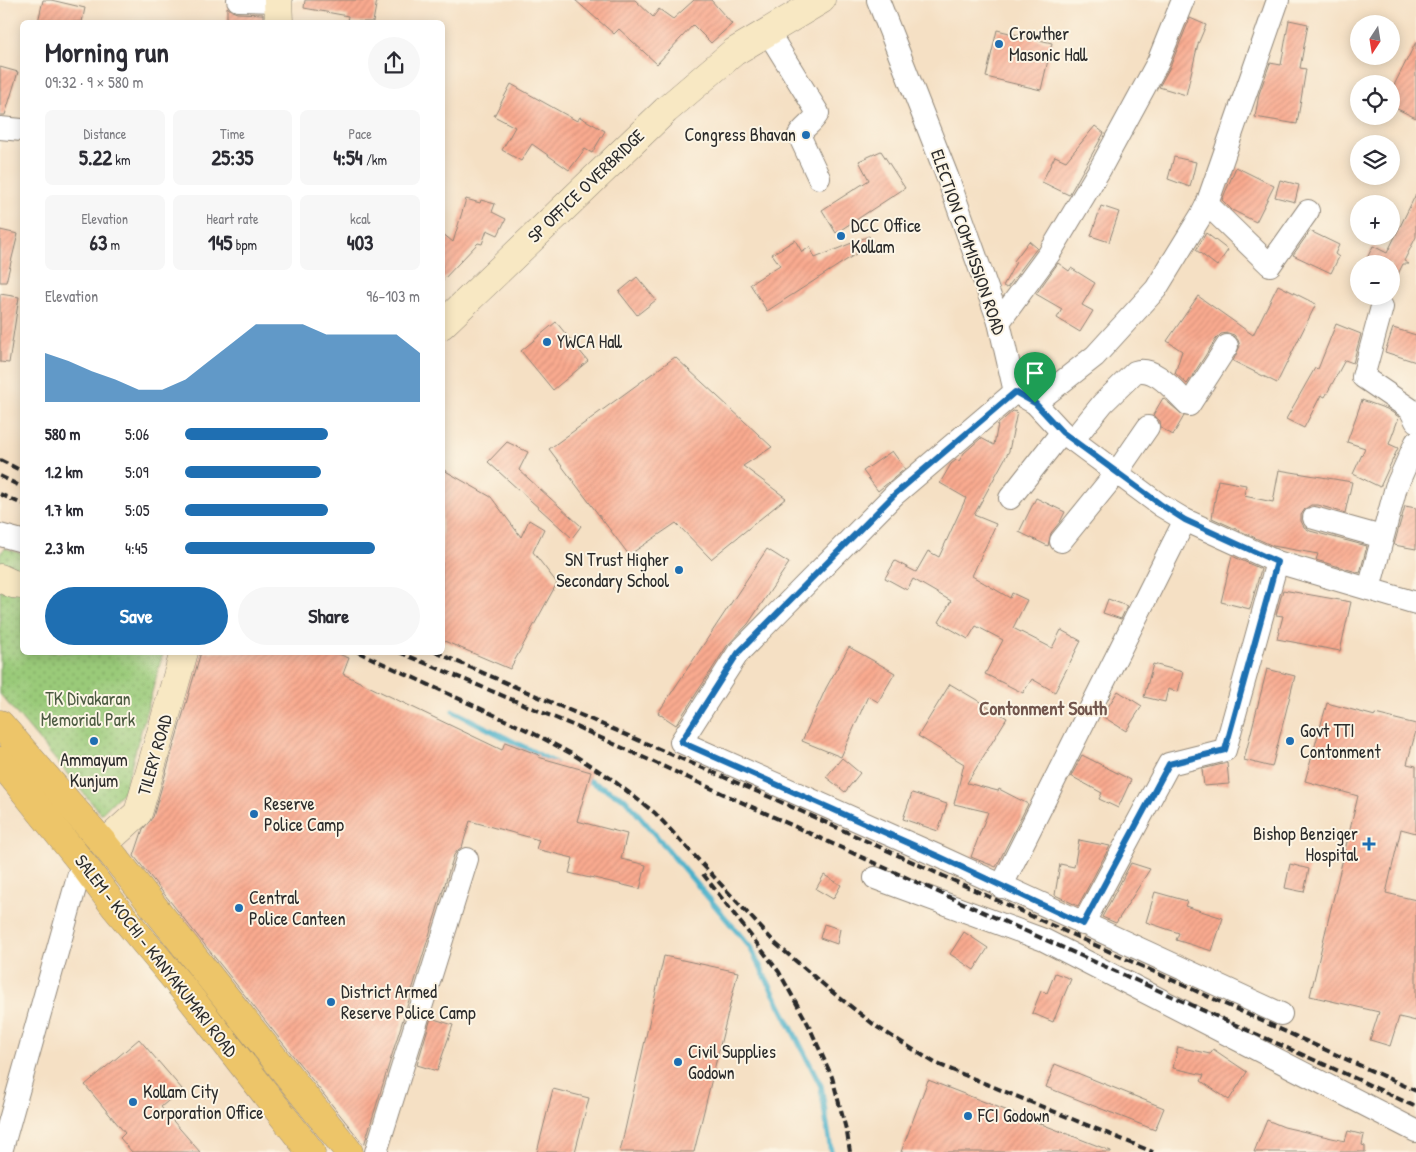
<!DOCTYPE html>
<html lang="en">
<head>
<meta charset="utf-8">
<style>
  body { margin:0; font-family:"Patrick Hand",sans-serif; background:#f7f7f7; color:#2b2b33; height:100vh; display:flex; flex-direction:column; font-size:19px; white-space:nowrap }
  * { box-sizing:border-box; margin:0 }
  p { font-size:16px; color:#7c7c81 }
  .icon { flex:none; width:28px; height:28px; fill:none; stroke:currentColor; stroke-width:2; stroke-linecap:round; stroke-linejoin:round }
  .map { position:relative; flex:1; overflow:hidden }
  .details { position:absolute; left:20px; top:20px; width:425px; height:635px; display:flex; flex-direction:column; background:#fff; border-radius:8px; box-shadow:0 2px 12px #0003 }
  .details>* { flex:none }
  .needle { width:32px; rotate:192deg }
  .tools { position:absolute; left:1350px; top:15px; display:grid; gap:10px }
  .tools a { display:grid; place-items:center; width:50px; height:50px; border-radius:50%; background:#fff; box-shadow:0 2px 12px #0003; font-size:25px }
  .pin { position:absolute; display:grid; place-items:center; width:42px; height:42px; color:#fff; margin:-51px -21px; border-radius:50% 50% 50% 0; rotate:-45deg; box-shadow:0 0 5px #0007 }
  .pin .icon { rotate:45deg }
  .round { display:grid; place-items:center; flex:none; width:52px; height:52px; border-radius:26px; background:#f7f7f7 }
  .overview { display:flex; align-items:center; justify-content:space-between; height:85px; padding:0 25px }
  h1 { font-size:28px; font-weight:700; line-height:38px }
  .figures { display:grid; grid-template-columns:repeat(3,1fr); gap:8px; height:85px; padding:5px 25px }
  .figures div { display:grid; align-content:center; border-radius:8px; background:#f7f7f7; text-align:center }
  .figures b { font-size:21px; font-weight:700 }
  .figures small { font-size:14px; font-weight:400 }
  .figures p { font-size:14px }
  .chart { height:140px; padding:10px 25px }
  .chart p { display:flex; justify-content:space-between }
  .chart svg { width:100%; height:90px; margin-top:5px; fill:#1f6fb2; opacity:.7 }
  .button { display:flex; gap:10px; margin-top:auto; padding:10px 25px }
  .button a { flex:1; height:58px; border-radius:30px; background:#1f6fb2; color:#fff; font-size:20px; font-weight:700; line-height:58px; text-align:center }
  .button a+a { background:#f7f7f7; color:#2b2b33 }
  ul { padding:0 25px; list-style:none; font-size:16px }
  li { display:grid; grid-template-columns:80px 60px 1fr; align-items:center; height:38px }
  li i { height:12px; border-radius:6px; background:#1f6fb2 }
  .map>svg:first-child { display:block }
  .park { fill:url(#park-dots); stroke:#627a52 }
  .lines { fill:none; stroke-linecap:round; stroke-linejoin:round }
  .stream { stroke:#4bb1ca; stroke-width:5.5 }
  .building { fill:url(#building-hatch) }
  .street-casing { stroke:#908678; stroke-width:24 }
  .secondary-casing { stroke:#908678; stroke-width:29 }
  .primary-casing { stroke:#908678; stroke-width:29 }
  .street { stroke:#fff; stroke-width:22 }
  .secondary { stroke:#f8e8c3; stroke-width:28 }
  .primary { stroke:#edc569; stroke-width:28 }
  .rail { stroke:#2b2b2b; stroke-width:4; stroke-dasharray:8 4; stroke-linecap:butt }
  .route-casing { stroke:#fff; stroke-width:10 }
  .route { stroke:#1f6fb2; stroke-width:6 }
  .poi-dot { fill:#1f6fb2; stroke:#fcf5e5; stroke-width:2 }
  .labels { text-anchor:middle; stroke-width:4; stroke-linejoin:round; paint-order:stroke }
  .poi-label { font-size:18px; fill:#2b2b2b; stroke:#fcf5e5; text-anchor:start }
  .street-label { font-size:18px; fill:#2b2b2b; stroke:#fcf5e5 }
  .park-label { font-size:18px; fill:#4c5b42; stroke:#fcf5e5 }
  .neighbourhood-label { font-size:19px; font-weight:bold; fill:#73574e; stroke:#fcf5e5 }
</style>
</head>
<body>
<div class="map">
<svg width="1416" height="1152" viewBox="0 0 1416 1152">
  <defs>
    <pattern id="park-dots" width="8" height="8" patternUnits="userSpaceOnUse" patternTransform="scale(1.25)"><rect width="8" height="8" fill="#9aca79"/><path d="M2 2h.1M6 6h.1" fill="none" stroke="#7ea463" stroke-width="1.8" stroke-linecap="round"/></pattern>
    <pattern id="building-hatch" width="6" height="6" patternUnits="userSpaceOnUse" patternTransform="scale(1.25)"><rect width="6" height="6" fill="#f9aa8f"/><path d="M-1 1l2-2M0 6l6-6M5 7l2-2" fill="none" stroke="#d6927c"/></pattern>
  </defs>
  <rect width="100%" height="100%" fill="#fcf5e5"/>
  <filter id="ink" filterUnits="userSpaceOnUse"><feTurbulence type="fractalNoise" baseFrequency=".02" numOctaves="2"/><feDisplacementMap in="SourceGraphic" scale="10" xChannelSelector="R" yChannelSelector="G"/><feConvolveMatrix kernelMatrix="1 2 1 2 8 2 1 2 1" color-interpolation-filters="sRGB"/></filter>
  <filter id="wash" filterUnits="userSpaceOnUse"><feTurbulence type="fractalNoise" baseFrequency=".0096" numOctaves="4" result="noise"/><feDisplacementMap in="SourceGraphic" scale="20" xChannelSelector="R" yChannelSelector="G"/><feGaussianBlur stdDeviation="1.12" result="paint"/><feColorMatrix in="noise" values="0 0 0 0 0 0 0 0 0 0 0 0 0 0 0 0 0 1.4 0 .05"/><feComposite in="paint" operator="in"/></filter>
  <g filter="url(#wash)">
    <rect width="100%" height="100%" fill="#f5e0c4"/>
    <polygon class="park" points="5,548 22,554 22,652 163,653 124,791 101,814 0,694 0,553"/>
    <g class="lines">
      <g class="stream">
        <polyline points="453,711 555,763"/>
        <polyline points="584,778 625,799 750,947 821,1086 831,1152"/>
      </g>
    </g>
    <g id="blocks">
      <g class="building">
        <polygon points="43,0 51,0 85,8 82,22 38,22"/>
        <polygon points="305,0 377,0 373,22 347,22 348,16 304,8"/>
        <polygon points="575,0 635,0 653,17 659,9 673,19 694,0 711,0 732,24 711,43 693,25 657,64 619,29 614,34"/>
        <polygon points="227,7 232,11 237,13 263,14 263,22 227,22"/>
        <polygon points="1190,18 1206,25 1198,44 1186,95 1159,87 1170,67"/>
        <polygon points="1289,20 1308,24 1300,68 1306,69 1297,124 1255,117 1259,94 1270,63 1281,65"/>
        <polygon points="997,30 1052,43 1041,90 986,77"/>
        <polygon points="1416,42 1416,118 1391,106 1391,91"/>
        <polygon points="0,67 18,72 5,115 0,115"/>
        <polygon points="511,84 577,121 580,117 605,131 592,153 585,149 569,170 532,144 521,161 502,150 515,127 494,116"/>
        <polygon points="1095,126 1104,133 1069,195 1042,182 1055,156 1066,161"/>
        <polygon points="881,151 905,188 836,233 822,210 869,180 859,161"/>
        <polygon points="1174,157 1196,162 1190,187 1168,179"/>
        <polygon points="1236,167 1274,186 1256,222 1232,210 1222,200"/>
        <polygon points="1280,180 1299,185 1295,202 1275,197"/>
        <polygon points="1416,194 1416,237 1404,261 1409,264 1403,264 1391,288 1391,264 1364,264 1373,246 1387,253"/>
        <polygon points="466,199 480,203 481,200 495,204 492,212 506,219 498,235 487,230 482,244 478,243 442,281 442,233 453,242"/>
        <polygon points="1101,206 1119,212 1109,242 1091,236"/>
        <polygon points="0,230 18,234 6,282 0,282"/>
        <polygon points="1310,231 1339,245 1335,254 1339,257 1331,273 1293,255"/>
        <polygon points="1206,233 1228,250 1217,266 1196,250"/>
        <polygon points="869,236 873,243 767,311 750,284 780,265 772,254 795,240 802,252 810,247 815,258"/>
        <polygon points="1029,241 1037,248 1007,288 1003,286 1016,262 1014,261"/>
        <polygon points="1058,263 1069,271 1071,268 1095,283 1082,305 1093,311 1080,332 1057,318 1062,309 1036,294"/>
        <polygon points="637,277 656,300 637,315 619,292"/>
        <polygon points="1278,285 1316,304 1277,383 1233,361 1240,346 1238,340 1234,335 1228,333 1221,334 1216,339 1187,384 1175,373 1182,351 1167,341 1198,296 1253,335"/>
        <polygon points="0,294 19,297 9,363 0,362"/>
        <polygon points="556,322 588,361 553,390 521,351"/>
        <polygon points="1336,324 1361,334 1353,363 1345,360 1325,397 1321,395 1304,428 1286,419 1315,368 1318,369"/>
        <polygon points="1393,328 1416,335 1416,362 1385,352"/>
        <polygon points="675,357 772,447 743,466 786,498 711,559 676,523 629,555 549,449"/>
        <polygon points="1163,398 1184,416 1173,435 1161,428 1160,421 1153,415"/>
        <polygon points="1362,400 1387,409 1399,417 1389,444 1398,448 1380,487 1353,474 1365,448 1347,442"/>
        <polygon points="1013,411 1017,412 1009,451 974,515 996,524 972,576 1010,598 1012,593 1027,600 1013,628 1052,648 1061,630 1081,641 1055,692 1032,679 1023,693 985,674 1003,640 976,626 968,639 939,622 951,601 913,579 907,590 885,578 895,561 916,572 928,551 939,557 966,498 940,483 951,464 956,460 959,461 964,453 981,438 994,445 998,424"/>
        <polygon points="507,442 528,452 519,470 581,526 572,538 488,462"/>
        <polygon points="892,451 905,469 878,491 863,471"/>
        <polygon points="442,469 491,497 521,537 529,520 544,529 533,552 557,583 510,669 442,640"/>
        <polygon points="1279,470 1352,482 1345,513 1318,505 1311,505 1305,509 1301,515 1301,521 1304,527 1310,531 1367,546 1360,573 1316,560 1318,554 1273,546 1212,518 1218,480 1246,485 1244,496 1273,502"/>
        <polygon points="1036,498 1065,512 1060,522 1051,533 1048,546 1019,532"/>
        <polygon points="1405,506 1416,508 1416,549 1394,545"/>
        <polygon points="767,549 789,563 748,624 727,646 676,725 658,713"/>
        <polygon points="1232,556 1261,569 1250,609 1221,602"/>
        <polygon points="1283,590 1351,602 1340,651 1277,639 1283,616 1276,615"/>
        <polygon points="1108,599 1127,606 1121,619 1103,613"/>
        <polygon points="849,647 895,673 878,702 868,696 841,757 802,741 826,688"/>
        <polygon points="201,652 333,652 349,658 343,674 502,750 505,742 539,755 538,757 591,772 577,821 627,834 621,859 646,865 640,889 590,877 590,878 569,873 573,858 536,849 539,840 470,821 462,847 458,850 454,855 364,1145 134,856 143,829 153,817"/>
        <polygon points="1153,664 1183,672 1178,692 1168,689 1165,702 1144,697"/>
        <polygon points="1267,669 1295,676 1272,767 1244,760"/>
        <polygon points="950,684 1007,718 967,783 998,791 999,789 1028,804 996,867 971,857 988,812 954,804 964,764 918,736"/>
        <polygon points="1118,691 1142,706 1126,731 1102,716"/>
        <polygon points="1327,703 1375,716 1375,714 1416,724 1416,731 1407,764 1416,766 1416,833 1401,829 1386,893 1416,900 1416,1021 1399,1017 1390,1046 1370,1040 1379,1012 1310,996 1358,796 1305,781"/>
        <polygon points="1082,755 1131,780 1118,808 1099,799 1102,793 1071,776"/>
        <polygon points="842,758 860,773 845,792 826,777"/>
        <polygon points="1227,763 1229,784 1204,786 1202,769"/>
        <polygon points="912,793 947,804 938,831 903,819"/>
        <polygon points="1079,840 1110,846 1078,906 1055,895 1060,864 1074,867"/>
        <polygon points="1131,863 1150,869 1116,923 1102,917"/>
        <polygon points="1290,864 1309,869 1304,892 1285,888"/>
        <polygon points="824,875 841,885 833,899 816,889"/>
        <polygon points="1155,892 1187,901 1185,906 1223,918 1212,951 1176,940 1179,933 1146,922"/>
        <polygon points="824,924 840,929 837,944 820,938"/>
        <polygon points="964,932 988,948 974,970 950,954"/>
        <polygon points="664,956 738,972 694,1152 620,1152"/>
        <polygon points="1055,973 1071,979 1053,1022 1032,1013 1041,991 1047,993"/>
        <polygon points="431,1018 453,1025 437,1071 417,1065"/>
        <polygon points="139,1039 182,1089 161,1107 200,1152 132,1152 120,1138 125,1133 85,1085"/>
        <polygon points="1178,1047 1210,1054 1213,1049 1247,1072 1229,1100 1201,1081 1204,1075 1173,1068"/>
        <polygon points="1055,1064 1164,1108 1155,1130 1046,1087"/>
        <polygon points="928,1080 1111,1151 1111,1152 901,1152"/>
        <polygon points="553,1089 589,1098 575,1152 537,1152"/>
        <polygon points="1267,1120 1284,1127 1345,1141 1348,1131 1364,1135 1362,1145 1365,1146 1365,1152 1254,1152"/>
      </g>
    </g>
  </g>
  <g filter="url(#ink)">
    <use href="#blocks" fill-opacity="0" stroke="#908678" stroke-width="1"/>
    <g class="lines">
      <defs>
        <g id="street">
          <polyline points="238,0 278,1"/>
          <polyline points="878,0 947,176 999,322 1015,392 1035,403 1062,432 1160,505 1185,520 1277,562 1416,603"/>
          <path d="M768,32l50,81c-4,9 -13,13 -19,22l20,43"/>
          <polyline points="0,128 22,130"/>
          <polyline points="1207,204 1270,265 1308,211"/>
          <polyline points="1382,307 1363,377 1410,409 1416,421"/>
          <polyline points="999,322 1049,254 1100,169 1158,62 1183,0"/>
          <polyline points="1015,392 895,494 738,653 681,742 940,857 1281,1014"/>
          <polyline points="1035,403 1095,356 1156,289 1202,214 1207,204 1278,0"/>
          <path d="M1073,440l30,-37 32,-31c20,-7 40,20 54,33l38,-59"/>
          <polyline points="1010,498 1062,432"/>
          <polyline points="1314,518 1382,537"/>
          <polyline points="0,535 22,541"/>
          <polyline points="1061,541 1117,472 1148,427"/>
          <polyline points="1369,589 1396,487 1416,442"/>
          <polyline points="875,878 1044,940 1416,1131"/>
          <polyline points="1001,887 1185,520"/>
          <polyline points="1083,924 1169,764 1225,750 1277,562"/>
          <polyline points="1,1152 82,863"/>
          <polyline points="376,1152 467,859"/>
        </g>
        <g id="secondary">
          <polyline points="278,0 279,22"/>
          <polyline points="442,325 666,110 734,52 821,0"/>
          <polyline points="0,578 13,584 22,585"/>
          <polyline points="104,844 138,813 184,652"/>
        </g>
        <g id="primary">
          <polyline points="0,724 104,844 349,1152"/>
          <polyline points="0,761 82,863 115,907 185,991 311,1152"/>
        </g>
      </defs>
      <use href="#street" class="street-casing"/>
      <use href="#secondary" class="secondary-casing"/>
      <use href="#primary" class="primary-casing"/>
      <use href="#street" class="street"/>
      <use href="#secondary" class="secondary"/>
      <use href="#primary" class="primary"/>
      <g class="rail">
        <polyline points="0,460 22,471"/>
        <polyline points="0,476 22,487"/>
        <polyline points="0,494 22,504"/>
        <polyline points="358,652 531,732 574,755 610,778 655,813 776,944 831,991 877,1027 935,1063 1153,1152"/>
        <polyline points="399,652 577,727 927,887 1359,1080 1416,1107"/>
        <polyline points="435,652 772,798 1416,1091"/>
        <polyline points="703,874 779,972 808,1024 832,1077 847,1133 850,1152"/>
      </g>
    </g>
  </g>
  <g class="lines" filter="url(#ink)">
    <defs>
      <polygon id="route" points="1015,392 1035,403 1062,432 1160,504 1185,520 1277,562 1225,750 1169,764 1083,924 940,857 681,742 738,653 895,494"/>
    </defs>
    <use href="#route" class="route-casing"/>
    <use href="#route" class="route"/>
  </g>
  <g class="poi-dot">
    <circle cx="999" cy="44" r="5"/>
    <circle cx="806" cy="135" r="5"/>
    <circle cx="841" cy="236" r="5"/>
    <circle cx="547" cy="342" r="5"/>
    <circle cx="679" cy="570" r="5"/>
    <circle cx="94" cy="741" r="5"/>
    <circle cx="1290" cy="741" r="5"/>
    <circle cx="254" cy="814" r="5"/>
    <path d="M1366.5 836.5h5v5h5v5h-5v5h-5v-5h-5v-5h5z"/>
    <circle cx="239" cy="908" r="5"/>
    <circle cx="331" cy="1002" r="5"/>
    <circle cx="678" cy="1062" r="5"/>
    <circle cx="133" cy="1102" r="5"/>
    <circle cx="968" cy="1116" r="5"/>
  </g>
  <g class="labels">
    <g class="poi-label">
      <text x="1009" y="40">Crowther<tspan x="1009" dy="21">Masonic Hall</tspan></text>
      <text x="796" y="141" text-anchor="end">Congress Bhavan</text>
      <text x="851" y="232">DCC Office<tspan x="851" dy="21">Kollam</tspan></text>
      <text x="557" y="348">YWCA Hall</text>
      <text x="669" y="566" text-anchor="end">SN Trust Higher<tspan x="669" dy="21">Secondary School</tspan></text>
      <text x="1300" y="737">Govt TTI<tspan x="1300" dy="21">Contonment</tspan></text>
      <text x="94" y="766" text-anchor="middle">Ammayum<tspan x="94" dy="21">Kunjum</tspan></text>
      <text x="264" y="810">Reserve<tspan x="264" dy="21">Police Camp</tspan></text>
      <text x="1358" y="840" text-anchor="end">Bishop Benziger<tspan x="1358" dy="21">Hospital</tspan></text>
      <text x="249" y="904">Central<tspan x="249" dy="21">Police Canteen</tspan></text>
      <text x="341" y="998">District Armed<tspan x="341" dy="21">Reserve Police Camp</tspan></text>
      <text x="688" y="1058">Civil Supplies<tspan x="688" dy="21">Godown</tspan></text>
      <text x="143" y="1098">Kollam City<tspan x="143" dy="21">Corporation Office</tspan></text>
      <text x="978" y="1122">FCI Godown</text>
    </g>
    <g class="street-label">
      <text transform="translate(586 186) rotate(-44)" y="6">SP OFFICE OVERBRIDGE</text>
      <text transform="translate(968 242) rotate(71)" y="6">ELECTION COMMISSION ROAD</text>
      <text transform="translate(155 755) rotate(-74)" y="6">TILERY ROAD</text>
      <text transform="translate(156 956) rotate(52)" y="6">SALEM - KOCHI - KANYAKUMARI ROAD</text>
    </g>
    <g class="park-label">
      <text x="88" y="705">TK Divakaran<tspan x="88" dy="21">Memorial Park</tspan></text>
    </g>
    <g class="neighbourhood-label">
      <text x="1043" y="715">Contonment South</text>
    </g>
  </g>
</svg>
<div class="tools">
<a><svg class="needle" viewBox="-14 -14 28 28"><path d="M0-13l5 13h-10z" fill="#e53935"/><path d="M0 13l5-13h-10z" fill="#7c7c81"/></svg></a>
<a><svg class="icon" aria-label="locate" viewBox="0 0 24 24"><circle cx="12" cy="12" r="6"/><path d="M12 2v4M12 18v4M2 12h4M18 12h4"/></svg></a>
<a><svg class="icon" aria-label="layers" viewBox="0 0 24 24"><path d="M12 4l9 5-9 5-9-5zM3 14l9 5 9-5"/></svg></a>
<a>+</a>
<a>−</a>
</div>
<div class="pin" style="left:1035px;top:403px;background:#1e9e55"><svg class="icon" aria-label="arrive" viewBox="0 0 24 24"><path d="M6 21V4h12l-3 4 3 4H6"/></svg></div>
<section class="details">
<div class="overview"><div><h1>Morning run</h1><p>09:32 · 9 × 580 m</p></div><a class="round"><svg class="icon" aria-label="share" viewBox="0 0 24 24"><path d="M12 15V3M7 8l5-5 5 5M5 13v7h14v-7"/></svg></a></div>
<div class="figures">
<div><p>Distance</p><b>5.22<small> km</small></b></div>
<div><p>Time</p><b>25:35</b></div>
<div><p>Pace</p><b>4:54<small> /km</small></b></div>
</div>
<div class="figures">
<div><p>Elevation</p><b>63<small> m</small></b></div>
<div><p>Heart rate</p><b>145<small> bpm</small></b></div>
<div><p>kcal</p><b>403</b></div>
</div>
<div class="chart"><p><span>Elevation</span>96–103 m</p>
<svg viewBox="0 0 160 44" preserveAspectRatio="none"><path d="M0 44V20L10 24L20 29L30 33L40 38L50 38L60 33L70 24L80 15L90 6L100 6L110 6L120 11L130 11L140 11L150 11L160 20V44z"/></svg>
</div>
<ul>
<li><b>580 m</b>5:06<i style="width:61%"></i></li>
<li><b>1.2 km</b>5:09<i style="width:58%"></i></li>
<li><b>1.7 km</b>5:05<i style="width:61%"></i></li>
<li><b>2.3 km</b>4:45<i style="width:81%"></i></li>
</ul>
<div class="button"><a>Save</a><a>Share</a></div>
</section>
</div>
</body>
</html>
